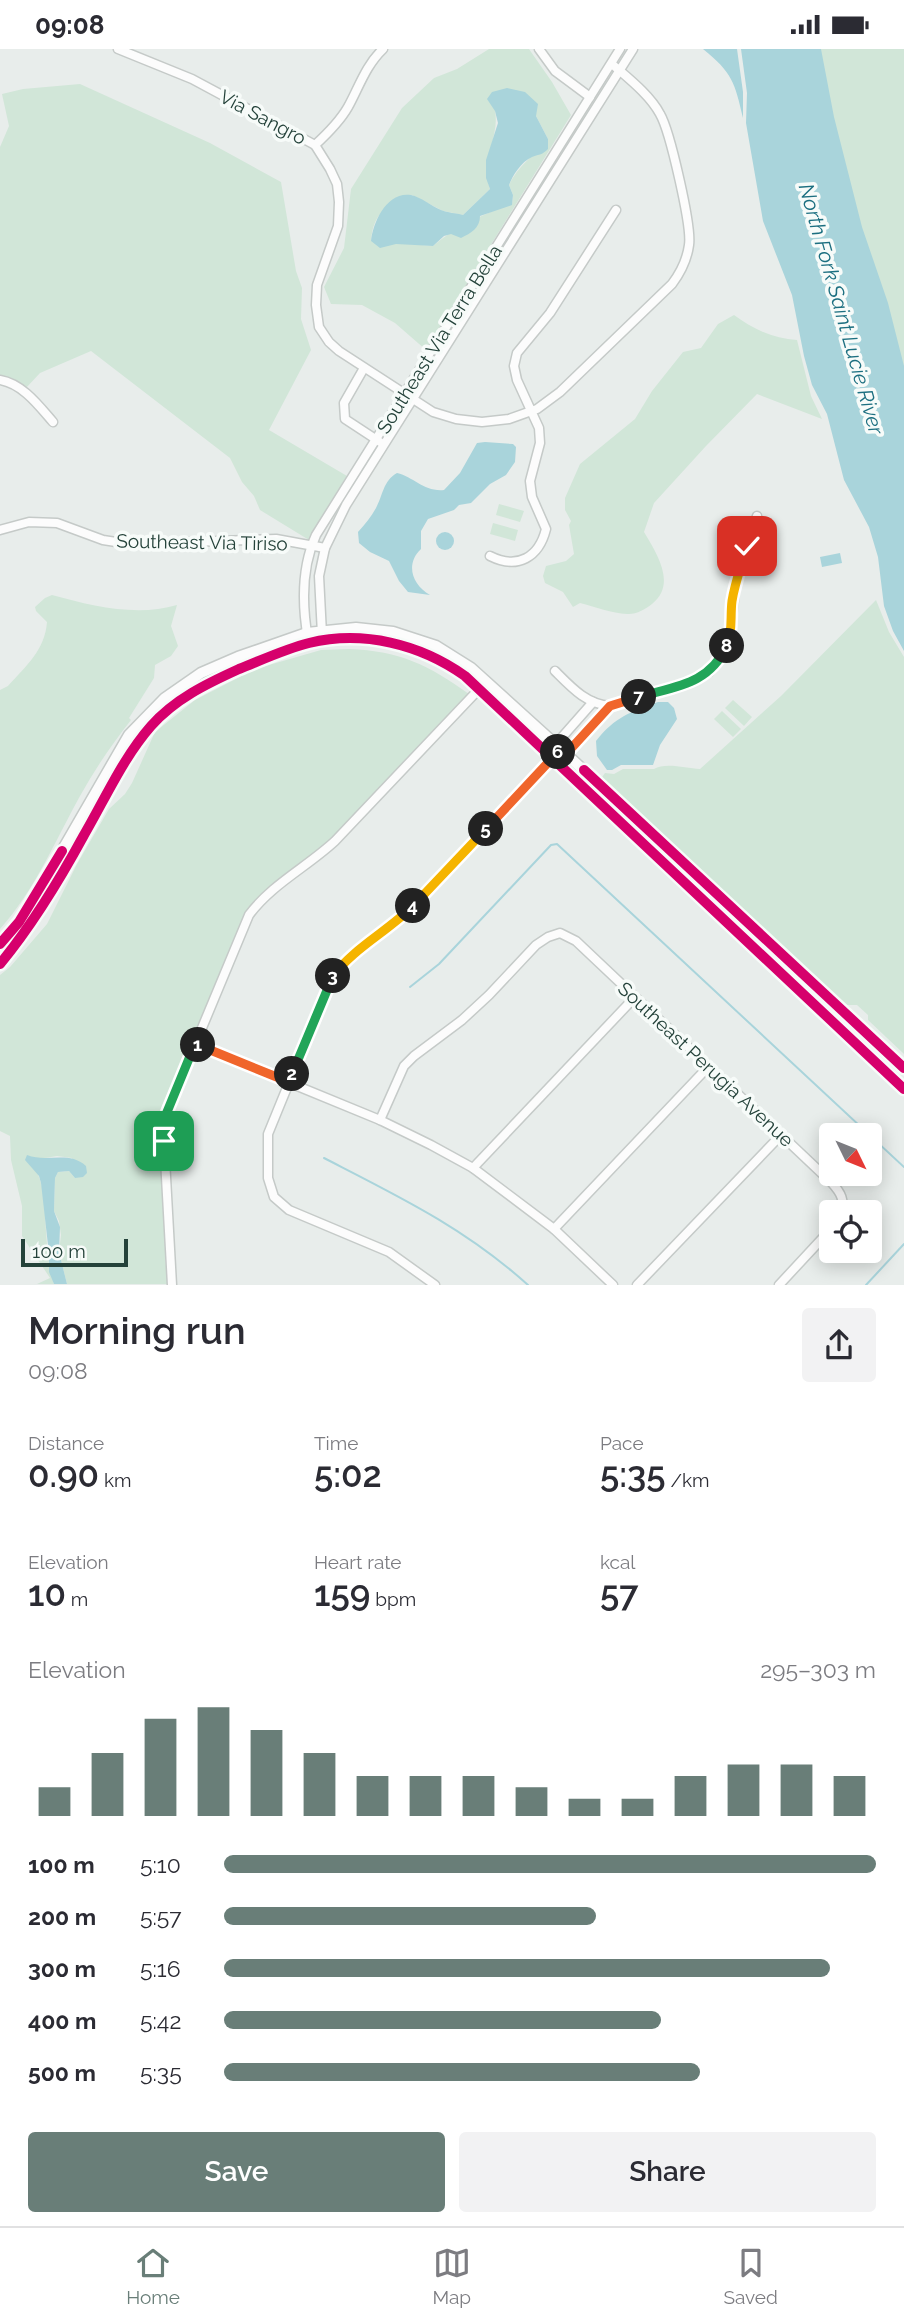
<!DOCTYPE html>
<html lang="en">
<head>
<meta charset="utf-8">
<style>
  body { margin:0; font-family:Raleway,sans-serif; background:#f2f2f3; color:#2b2b33; height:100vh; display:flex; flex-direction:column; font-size:26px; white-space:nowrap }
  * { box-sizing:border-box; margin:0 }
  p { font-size:23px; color:#7c7c81 }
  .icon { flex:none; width:38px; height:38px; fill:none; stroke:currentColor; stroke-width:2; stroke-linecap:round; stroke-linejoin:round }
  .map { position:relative; height:1236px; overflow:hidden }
  .drawer { display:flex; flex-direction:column; background:#fff; flex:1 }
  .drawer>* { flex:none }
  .needle { width:46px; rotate:133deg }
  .buttons { position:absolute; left:819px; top:1074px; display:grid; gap:14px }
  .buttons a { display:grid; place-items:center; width:63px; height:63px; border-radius:7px; background:#fff; box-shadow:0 4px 18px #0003; font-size:35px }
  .scale { position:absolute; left:21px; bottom:18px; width:107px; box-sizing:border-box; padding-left:7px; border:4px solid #24423a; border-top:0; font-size:19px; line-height:24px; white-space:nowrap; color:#24423a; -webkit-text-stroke:5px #f7fbf9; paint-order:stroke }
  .pin { position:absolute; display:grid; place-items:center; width:60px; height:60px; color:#fff; margin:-30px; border-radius:14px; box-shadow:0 4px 10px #0006 }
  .km { position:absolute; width:35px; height:35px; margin:-18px; border-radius:50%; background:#222; color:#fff; font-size:19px; line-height:35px; text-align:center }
  .round { display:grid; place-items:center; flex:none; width:74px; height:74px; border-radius:7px; background:#f2f2f3 }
  .summary { display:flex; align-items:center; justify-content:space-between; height:119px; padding:0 28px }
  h1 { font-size:38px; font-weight:600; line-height:52px }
  .stats { display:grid; grid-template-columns:repeat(3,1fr); gap:10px; height:119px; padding:7px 28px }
  .stats div { display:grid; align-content:center }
  .stats b { font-size:35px; font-weight:600 }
  .stats small { font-size:19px; font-weight:400 }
  .stats p { font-size:19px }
  .chart { height:196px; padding:14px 28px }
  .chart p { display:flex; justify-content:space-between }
  .chart svg { width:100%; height:126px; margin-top:7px; stroke:#697e78; stroke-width:6 }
  .button { display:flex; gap:14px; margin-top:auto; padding:14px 28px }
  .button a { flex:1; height:80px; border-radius:7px; background:#697e78; color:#fff; font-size:28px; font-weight:600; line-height:80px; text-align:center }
  .button a+a { background:#f2f2f3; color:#2b2b33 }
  ul { padding:0 28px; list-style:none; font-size:23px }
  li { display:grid; grid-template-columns:112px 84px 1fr; align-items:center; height:52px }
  li i { height:18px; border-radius:9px; background:#697e78 }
  .status { display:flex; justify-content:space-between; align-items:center; height:49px; padding:0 35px; background:#fff; direction:ltr }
  .status svg { height:19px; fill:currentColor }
  .menu { display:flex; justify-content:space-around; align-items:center; height:98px; border-top:2px solid #e1e1e2; background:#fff; font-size:19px; color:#7c7c81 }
  .menu a { display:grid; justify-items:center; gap:4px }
  .menu .active { color:#697e78 }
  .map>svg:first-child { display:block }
  .green { fill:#d1e6d8; fill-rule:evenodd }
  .water { fill:#a9d4db }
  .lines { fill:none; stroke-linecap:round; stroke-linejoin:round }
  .stream { stroke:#a9d4db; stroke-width:2 }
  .minor-casing { stroke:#c5cac8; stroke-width:11 }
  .tertiary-casing { stroke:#c5cac8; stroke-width:13 }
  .minor { stroke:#fcfcfc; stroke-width:8 }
  .tertiary { stroke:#fcfcfc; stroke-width:10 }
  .cycleway-casing { stroke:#f7fbf9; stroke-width:15 }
  .cycleway { stroke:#d6006c; stroke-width:10 }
  .split-1-casing { stroke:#fff; stroke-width:14 }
  .split-2-casing { stroke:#fff; stroke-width:14 }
  .split-3-casing { stroke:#fff; stroke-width:14 }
  .split-4-casing { stroke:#fff; stroke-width:14 }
  .split-5-casing { stroke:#fff; stroke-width:14 }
  .split-6-casing { stroke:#fff; stroke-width:14 }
  .split-7-casing { stroke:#fff; stroke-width:14 }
  .split-8-casing { stroke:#fff; stroke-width:14 }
  .split-9-casing { stroke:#fff; stroke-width:14 }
  .split-1 { stroke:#22a559; stroke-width:9 }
  .split-2 { stroke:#f0652b; stroke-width:9 }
  .split-3 { stroke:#22a559; stroke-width:9 }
  .split-4 { stroke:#f5b400; stroke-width:9 }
  .split-5 { stroke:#f5b400; stroke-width:9 }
  .split-6 { stroke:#f0652b; stroke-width:9 }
  .split-7 { stroke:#f0652b; stroke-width:9 }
  .split-8 { stroke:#22a559; stroke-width:9 }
  .split-9 { stroke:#f5b400; stroke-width:9 }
  .labels { text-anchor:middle; stroke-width:7; stroke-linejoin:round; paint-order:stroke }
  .street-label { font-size:19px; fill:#24423a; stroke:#f7fbf9 }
  .water-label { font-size:21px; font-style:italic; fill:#1c6f80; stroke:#f7fbf9 }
</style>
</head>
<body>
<div class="status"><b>09:08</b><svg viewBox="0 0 49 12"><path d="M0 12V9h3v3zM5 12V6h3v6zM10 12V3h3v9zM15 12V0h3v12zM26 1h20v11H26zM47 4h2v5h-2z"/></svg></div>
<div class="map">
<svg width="904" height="1236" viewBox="0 0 904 1236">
  <rect width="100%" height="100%" fill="#e8edeb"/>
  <g class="green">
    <path d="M489,0h40l23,33 19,33 -145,235 -31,-27 -33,-18 -31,-1 -7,-17 20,-39 7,-59 51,-81 32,-30 23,-9zM495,62l41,5 12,23c-13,15 -31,28 -39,46l4,10 -1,9c-28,9 -57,23 -79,42l-62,-5c3,-31 16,-34 41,-46l31,16 20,4 27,-26c-10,-27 10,-53 5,-78z"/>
    <polygon points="793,0 904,0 904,444"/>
    <polygon points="80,35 210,94 281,133 296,222 302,239 301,270 311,301 269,381 347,427 309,491 260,461 254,447 242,433 230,409 91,302 40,324 26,339 7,328 0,327 0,98 9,77 2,45 23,40"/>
    <path d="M734,266c19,14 40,24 63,25l14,56 11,23 -65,-25 -51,52 -52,57 -10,29c13,22 33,52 8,72 -6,5 -17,11 -25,10 -15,-1 -32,-7 -47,-11l-7,4 -10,-15 -18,-9 -2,-7 3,-10 20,-5 8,-7 -5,-29 2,-4 -6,-11v-12l15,-34 55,-45 17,-28 31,-39 18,-4 17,-24z"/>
    <polygon points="499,455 524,462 520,473 496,466"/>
    <polygon points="493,474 518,481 515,492 490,485"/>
    <path d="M52,546c40,11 85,22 125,10l-6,21 7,20 -7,10 -16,9 -1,13 -25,40 2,2c-19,24 -36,49 -51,76 -25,45 -45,94 -80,133v-239l8,-4c18,-20 37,-36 39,-64l-11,-11 -1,-4 10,-9z"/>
    <path d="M876,551l13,32 15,25v397l-36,-34v-5l-11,-10h-11l-246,-225 5,-7 9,1 9,-5h31c11,-7 32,-1 46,0l81,-73z"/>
    <path d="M349,600c52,2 79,16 120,45l-137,145c-28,25 -63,43 -86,73l-82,198 1,150 4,24h-102l-8,-32 2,-17 -2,-14 -5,-10 1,-33 3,-6 11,-1 6,7 -3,-20 -15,-2 -18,3 -7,-2c3,13 10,23 11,36 4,31 2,63 11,91h-17l13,-6 -28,-42v-30l-11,-46 -1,-24 -10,-5v-156l10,-8 37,-43 30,-60 32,-55 16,-15 7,-11 23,-51 40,-32 60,-31 66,-19z"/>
    <polygon points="733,651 752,668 744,677 725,659"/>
    <polygon points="722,662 741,680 733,688 714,670"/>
  </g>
  <g class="water">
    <path d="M703,0h34l6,43v26c-8,-35 -11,-46 -40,-69z"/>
    <polygon points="741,0 821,0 834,68 862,178 888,254 904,317 904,602 893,582 884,557 878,508 869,478 844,431 827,365 812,336 804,307 792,246 763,172 746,74 747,44"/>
    <path d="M507,39l18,4 13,12 -2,12 12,23v10c-6,6 -8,5 -16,8 -11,5 -19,18 -23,28l4,10 -1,10 -32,11c0,12 -9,17 -19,22l-10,-4 -7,2 -11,10 -37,-2 -16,4 -9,-7c2,-19 16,-50 40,-46 10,2 20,11 30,15 7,3 15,3 22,5l27,-26 -4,-11v-18l12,-37 -3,-12 -8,-12 5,-7z"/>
    <path d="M485,393l28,2 3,3 -1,15 -9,13 -16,9 -19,19 -12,2 -5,5 -26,9 -7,12v18c-16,15 -9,36 9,46l-22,-3 -9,-11 -10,-20 -19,-9 -11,-9 -1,-11c7,-8 13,-15 18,-24 7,-13 7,-27 21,-35 17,4 27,19 47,17l16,-17 17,-30z"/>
    <circle cx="445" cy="492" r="9"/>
    <polygon points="840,504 842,514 822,518 820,508"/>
    <path d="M658,653h10l6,6 3,11 -17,26 -7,20h-32l-9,5h-5l-10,-14 -1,-15c19,-24 34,-29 62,-39z"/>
    <path d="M27,1106c20,8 42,-5 59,11l1,7 -4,4 -8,1 -6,-7 -11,1 -3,6 -1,33 6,16 -1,25 8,32h-13l-5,-12v-18l-8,-71 -2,-7 -14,-16z"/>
  </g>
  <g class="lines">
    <g class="stream">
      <polyline points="410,938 439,915 551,796 557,795 904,1118"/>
      <path d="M324,1109c74,38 141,70 204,127"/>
      <polyline points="866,1236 904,1195"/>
    </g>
    <defs>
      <g id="minor">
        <path d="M118,0l74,30 123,66 15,24 7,15 2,18 -1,24 -21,59 -1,20 3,22 10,15 10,9 94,61 23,7 26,3 27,-3 28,-10 23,-17 112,-108c9,-12 15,-24 17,-39 3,-18 -19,-114 -29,-131 -10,-19 -32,-36 -48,-50"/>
        <polyline points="539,0 555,22 590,48"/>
        <path d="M315,96c12,-11 25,-24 33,-38 11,-20 18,-42 35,-58"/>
        <polyline points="364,319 344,354 345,370 380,393"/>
        <path d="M0,331c23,4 39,26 53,42"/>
        <polyline points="0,481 29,473 57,474 103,491 129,495 276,490 325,499"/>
        <path d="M490,507c28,14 49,1 56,-27l-14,-32 -2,-16 10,-38 -1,-15 -22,-48 -3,-14 3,-13 33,-40 66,-103"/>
        <polyline points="322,585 319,527 325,499 346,456 633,0"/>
        <path d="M308,590c-6,-34 -7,-71 8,-104l304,-486"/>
        <path d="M555,622c16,16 31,33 55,35"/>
        <polyline points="556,695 593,653"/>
        <polyline points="566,705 610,657 689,634 709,623 718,613 730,588 735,540 757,467"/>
        <polyline points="195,995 380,1071 431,1096 473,1119 554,1180 613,1236"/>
        <path d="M380,1071l24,-54 10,-10 48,-36 27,-25 47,-50 12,-8 12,-4 16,8 256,242c9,10 13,17 9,30"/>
        <polyline points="473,1119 635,948"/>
        <polyline points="554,1180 708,1018"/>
        <path d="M172,1236l-8,-144 3,-29 82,-197c23,-31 58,-48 86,-74l147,-155"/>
        <polyline points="435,1236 389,1203 289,1161 274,1148 268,1129 268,1085 333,926 344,913 410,860 561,700"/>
        <polyline points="637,1236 781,1086"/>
        <polyline points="779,1236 831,1180"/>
      </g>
      <g id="tertiary">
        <polyline points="0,895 19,873 51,821 129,686 165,649 201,624 238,608 307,584 356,579 393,583 436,597 471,619 566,705 904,1019"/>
        <path d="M0,915c33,-40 59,-83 84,-129 21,-36 39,-77 67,-109 24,-27 55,-42 88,-57 23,-9 46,-20 70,-26 54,-13 111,1 156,33l439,413"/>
      </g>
    </defs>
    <use href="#minor" class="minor-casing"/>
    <use href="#tertiary" class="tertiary-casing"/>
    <use href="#minor" class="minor"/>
    <use href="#tertiary" class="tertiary"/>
    <defs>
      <g id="cycleway">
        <polyline points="584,721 904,1019"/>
        <polyline points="0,895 19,873 62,802"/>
        <path d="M0,915c33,-40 59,-83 84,-129 21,-36 39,-77 67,-109 24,-27 55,-42 88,-57 23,-9 46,-20 70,-26 54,-13 111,1 156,33l439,413"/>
      </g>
    </defs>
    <use href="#cycleway" class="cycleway-casing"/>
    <use href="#cycleway" class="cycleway"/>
  </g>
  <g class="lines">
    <defs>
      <polyline id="split-1" points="164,1092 167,1063 195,995 198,996"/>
      <polyline id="split-2" points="198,996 289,1033 292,1025"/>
      <polyline id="split-3" points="292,1025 333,927"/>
      <path id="split-4" d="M333,927c21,-28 55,-45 80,-70"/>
      <polyline id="split-5" points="413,857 486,780"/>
      <polyline id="split-6" points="486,780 558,703"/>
      <polyline id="split-7" points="558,703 561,700 566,705 610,657 639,648"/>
      <path id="split-8" d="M639,648c37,-11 69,-12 88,-51"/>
      <path id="split-9" d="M727,597c6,-15 3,-29 5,-45 3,-19 10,-37 15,-55"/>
    </defs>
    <use href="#split-1" class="split-1-casing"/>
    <use href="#split-2" class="split-2-casing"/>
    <use href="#split-3" class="split-3-casing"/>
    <use href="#split-4" class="split-4-casing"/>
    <use href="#split-5" class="split-5-casing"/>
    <use href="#split-6" class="split-6-casing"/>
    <use href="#split-7" class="split-7-casing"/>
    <use href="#split-8" class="split-8-casing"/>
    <use href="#split-9" class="split-9-casing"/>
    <use href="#split-1" class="split-1"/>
    <use href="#split-2" class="split-2"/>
    <use href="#split-3" class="split-3"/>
    <use href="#split-4" class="split-4"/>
    <use href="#split-5" class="split-5"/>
    <use href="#split-6" class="split-6"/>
    <use href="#split-7" class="split-7"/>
    <use href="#split-8" class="split-8"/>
    <use href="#split-9" class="split-9"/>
  </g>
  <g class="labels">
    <g class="street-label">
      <text transform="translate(263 68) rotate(28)" y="7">Via Sangro</text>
      <text transform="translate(439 290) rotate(-58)" y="7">Southeast Via Terra Bella</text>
      <text transform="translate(202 493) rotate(1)" y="7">Southeast Via Tiriso</text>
      <text transform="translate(706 1015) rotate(43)" y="7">Southeast Perugia Avenue</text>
    </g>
    <g class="water-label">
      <text transform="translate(841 260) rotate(74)" y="7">North Fork Saint Lucie River</text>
    </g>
  </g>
</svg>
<div class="buttons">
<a><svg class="needle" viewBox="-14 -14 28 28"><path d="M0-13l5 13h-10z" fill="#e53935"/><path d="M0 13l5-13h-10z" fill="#7c7c81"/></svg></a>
<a><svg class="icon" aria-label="locate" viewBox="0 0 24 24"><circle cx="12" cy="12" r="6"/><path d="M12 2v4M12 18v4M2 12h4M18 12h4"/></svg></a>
</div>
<div class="scale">100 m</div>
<div class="pin" style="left:164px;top:1092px;background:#1e9e55"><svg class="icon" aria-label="arrive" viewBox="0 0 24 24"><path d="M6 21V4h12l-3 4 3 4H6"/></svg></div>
<div class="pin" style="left:747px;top:497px;background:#d93025"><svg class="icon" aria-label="check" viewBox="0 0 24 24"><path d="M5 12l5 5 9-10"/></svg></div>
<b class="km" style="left:198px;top:996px">1</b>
<b class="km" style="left:292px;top:1025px">2</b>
<b class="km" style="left:333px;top:927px">3</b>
<b class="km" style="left:413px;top:857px">4</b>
<b class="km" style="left:486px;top:780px">5</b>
<b class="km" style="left:558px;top:703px">6</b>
<b class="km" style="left:639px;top:648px">7</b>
<b class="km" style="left:727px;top:597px">8</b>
</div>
<section class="drawer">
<div class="summary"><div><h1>Morning run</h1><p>09:08</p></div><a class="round"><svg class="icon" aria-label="share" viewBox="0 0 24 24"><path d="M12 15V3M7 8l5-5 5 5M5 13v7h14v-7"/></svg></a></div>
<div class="stats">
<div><p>Distance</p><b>0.90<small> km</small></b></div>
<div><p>Time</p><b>5:02</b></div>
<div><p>Pace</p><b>5:35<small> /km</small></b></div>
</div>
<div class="stats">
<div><p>Elevation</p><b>10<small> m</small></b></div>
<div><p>Heart rate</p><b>159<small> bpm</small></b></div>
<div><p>kcal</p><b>57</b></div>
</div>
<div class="chart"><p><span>Elevation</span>295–303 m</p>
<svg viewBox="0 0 160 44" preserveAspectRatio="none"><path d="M5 44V34M15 44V22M25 44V10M35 44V6M45 44V14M55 44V22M65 44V30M75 44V30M85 44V30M95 44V34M105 44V38M115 44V38M125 44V30M135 44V26M145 44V26M155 44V30"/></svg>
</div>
<ul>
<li><b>100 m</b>5:10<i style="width:100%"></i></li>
<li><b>200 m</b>5:57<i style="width:57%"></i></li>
<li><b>300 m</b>5:16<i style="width:93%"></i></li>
<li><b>400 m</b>5:42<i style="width:67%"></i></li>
<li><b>500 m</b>5:35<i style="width:73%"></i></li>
</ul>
<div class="button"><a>Save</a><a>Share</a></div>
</section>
<nav class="menu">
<a class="active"><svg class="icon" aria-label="home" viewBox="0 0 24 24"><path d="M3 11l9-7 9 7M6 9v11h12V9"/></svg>Home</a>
<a><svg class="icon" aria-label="map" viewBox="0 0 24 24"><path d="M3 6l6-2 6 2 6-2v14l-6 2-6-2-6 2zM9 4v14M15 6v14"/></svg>Map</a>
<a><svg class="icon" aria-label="saved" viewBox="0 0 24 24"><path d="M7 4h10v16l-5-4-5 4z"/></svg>Saved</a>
</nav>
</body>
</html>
